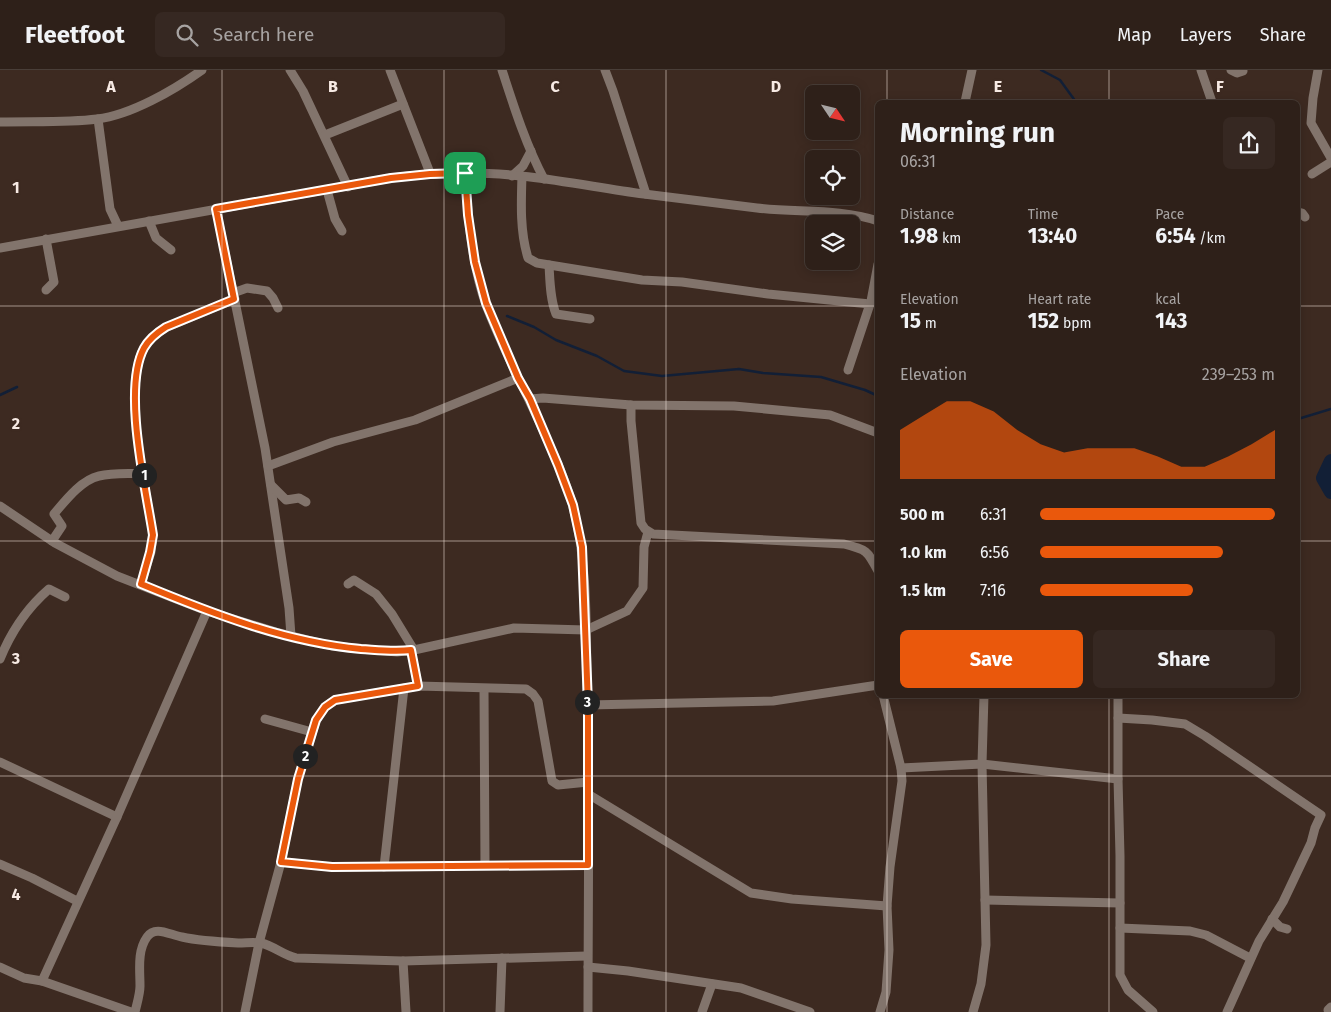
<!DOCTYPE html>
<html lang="en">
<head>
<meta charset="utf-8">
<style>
  body { margin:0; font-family:"Fira Sans",sans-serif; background:#362822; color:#f1f3f6; height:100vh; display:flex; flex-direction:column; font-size:19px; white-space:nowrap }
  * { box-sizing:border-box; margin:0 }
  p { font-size:16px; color:#a7a3a2 }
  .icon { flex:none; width:28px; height:28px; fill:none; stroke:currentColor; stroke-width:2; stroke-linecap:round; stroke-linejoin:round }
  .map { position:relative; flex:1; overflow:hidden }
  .sheet { position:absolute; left:875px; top:30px; width:425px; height:598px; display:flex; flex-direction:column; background:#2e2019; border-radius:8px; box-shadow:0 2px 12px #0003,0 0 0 1px #493e38 }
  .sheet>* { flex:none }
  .needle { width:32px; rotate:125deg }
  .fabs { position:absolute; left:805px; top:15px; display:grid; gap:10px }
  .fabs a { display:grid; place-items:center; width:55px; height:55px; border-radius:8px; background:#2e2019; box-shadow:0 2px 12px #0003,0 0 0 1px #493e38; font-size:25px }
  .pin { position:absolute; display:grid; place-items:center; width:42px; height:42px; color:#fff; margin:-21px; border-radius:10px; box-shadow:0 2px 8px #0006 }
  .km { position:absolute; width:25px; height:25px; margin:-12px; border-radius:50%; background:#222; color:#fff; font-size:14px; line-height:25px; text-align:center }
  .round { display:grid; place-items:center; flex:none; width:52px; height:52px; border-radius:8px; background:#362822 }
  .overview { display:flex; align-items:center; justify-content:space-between; height:85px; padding:0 25px }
  h1 { font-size:28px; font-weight:700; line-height:38px }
  .metrics { display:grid; grid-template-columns:repeat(3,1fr); gap:8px; height:85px; padding:5px 25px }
  .metrics div { display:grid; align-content:center }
  .metrics b { font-size:21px; font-weight:700 }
  .metrics small { font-size:14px; font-weight:400 }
  .metrics p { font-size:14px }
  .chart { height:140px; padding:10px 25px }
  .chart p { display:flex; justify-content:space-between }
  .chart svg { width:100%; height:90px; margin-top:5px; fill:#ea580c; opacity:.7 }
  .cta { display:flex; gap:10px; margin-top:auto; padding:10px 25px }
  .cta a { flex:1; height:58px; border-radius:8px; background:#ea580c; color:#fff; font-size:20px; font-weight:700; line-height:58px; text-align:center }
  .cta a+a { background:#362822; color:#f1f3f6 }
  ul { padding:0 25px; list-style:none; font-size:16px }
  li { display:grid; grid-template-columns:80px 60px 1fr; align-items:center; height:38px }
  li i { height:12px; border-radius:6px; background:#ea580c }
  header { display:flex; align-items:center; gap:30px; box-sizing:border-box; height:70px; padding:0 25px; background:#2e2019; border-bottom:1px solid #493e38 }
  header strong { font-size:24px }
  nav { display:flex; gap:28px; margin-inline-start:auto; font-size:18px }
  .search { width:350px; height:45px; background:#362822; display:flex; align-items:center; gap:12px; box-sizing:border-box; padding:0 18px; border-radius:8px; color:#a7a3a2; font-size:19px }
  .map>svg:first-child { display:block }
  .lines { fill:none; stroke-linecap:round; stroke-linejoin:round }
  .stream { stroke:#121f36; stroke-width:2.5 }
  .river { stroke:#121f36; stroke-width:14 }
  .minor { stroke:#82746c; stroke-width:9 }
  .route-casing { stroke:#fff; stroke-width:10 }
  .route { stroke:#ea580c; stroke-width:6 }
  .grid { fill:none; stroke:#f7eae4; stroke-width:1; stroke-opacity:0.55 }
  .grid-label { font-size:16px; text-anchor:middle; font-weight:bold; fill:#f7eae4; stroke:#3d2a21; stroke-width:4.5; stroke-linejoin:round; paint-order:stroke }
</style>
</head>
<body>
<header>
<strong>Fleetfoot</strong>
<div class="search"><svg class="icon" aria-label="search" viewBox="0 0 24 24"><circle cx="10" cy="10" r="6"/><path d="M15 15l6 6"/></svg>Search here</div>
<nav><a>Map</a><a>Layers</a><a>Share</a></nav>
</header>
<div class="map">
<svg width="1331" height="942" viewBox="0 0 1331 942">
  <rect width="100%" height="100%" fill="#3d2a21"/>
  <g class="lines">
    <g class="stream">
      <polyline points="1041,0 1060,10 1076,32"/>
      <polyline points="507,246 534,257 556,270 597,286 624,301 662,306 739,299 763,303 821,307 865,320 878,326"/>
      <polyline points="0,325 17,317"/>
      <polyline points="1298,349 1331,339"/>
    </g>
    <polyline class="river" points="1331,391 1323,408 1331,422"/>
    <g class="minor">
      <polyline points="290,0 303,21 348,117"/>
      <polyline points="390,0 430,103"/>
      <path d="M502,0c12,37 24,75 42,109"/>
      <polyline points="605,0 613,21 646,124"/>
      <polyline points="1201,0 1212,32"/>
      <polyline points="1231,0 1237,3 1243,1"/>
      <polyline points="1318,0 1313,28 1311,53 1331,88"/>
      <polyline points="965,32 972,0"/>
      <polyline points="98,49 110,139 118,156"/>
      <path d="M0,52c32,-1 66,1 97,-3 34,-4 77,-29 105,-49"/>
      <polyline points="325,65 403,34"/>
      <path d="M465,103c3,43 6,90 21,132 18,48 44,94 64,141 9,20 18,40 23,61 15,57 13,118 14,176 3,110 1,220 1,329"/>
      <polyline points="1312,104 1331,92"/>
      <polyline points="512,106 523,96 531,81"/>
      <path d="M522,106c-1,28 -2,56 6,82l9,5 105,17 40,2 86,12 102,10"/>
      <polyline points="327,120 335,149 342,161"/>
      <polyline points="216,139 265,378 289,538 291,566"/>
      <polyline points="1298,142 1302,143 1305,147"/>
      <polyline points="149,151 156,168 171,180"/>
      <path d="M0,178l391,-70c24,-3 48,-5 72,-5 61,-1 121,13 181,21 38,5 75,9 113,14 40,5 82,0 121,13"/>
      <path d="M549,195c1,16 1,34 7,49l34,5"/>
      <polyline points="46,220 54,212 46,169"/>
      <polyline points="233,223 247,218 267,221 273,228 278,238"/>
      <polyline points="848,300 871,231 878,194"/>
      <polyline points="530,329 543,328 631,335 734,336 830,345 878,363"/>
      <path d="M631,335v16l10,102 4,6 8,5 191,10c23,6 23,6 34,27"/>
      <polyline points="268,396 333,372 415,350 518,308"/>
      <polyline points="271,415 286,430 299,428 306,432"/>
      <polyline points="0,436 55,473 117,506 207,541 276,562 332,576 397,582 414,580 514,558 586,560 627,541 643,518 644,477 648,462"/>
      <path d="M52,471l10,-15 -8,-12c11,-13 27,-34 45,-38 14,-3 30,-2 44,-3"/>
      <path d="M141,514l10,-32 2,-17c-7,-46 -31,-147 -9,-187 5,-9 14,-16 23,-21l68,-28"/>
      <polyline points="348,514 354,510 376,524 392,544 414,580"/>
      <polyline points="411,580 418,616"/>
      <path d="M0,589c11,-27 27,-51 49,-70l16,8"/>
      <polyline points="484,619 485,795"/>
      <polyline points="1118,625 1118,709 1120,786 1120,905 1128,920 1153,942"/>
      <polyline points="588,635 773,631 878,615"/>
      <polyline points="1118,648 1152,650 1185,654 1205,666 1321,745 1315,758 1311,773 1283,832 1259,871 1227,942"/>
      <polyline points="265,649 312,662"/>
      <polyline points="0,692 117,747"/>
      <polyline points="901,698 982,694 1118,709"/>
      <polyline points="588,724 751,823 792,829 887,836"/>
      <polyline points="281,792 332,797 588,795"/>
      <polyline points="0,794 32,808 77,831"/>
      <polyline points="384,797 404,618"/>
      <polyline points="985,830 1120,833"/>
      <polyline points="1272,849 1280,857 1287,859"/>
      <polyline points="1120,858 1190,861 1206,865 1250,888"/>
      <polyline points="403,891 406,942"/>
      <polyline points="0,897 24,908 42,911 117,747 207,541"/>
      <polyline points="588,897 628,901 741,918 810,942"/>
      <polyline points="42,911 131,942"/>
      <polyline points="1328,940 1331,937"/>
      <path d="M135,942c2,-9 5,-18 5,-26 0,-16 -3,-35 7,-49 8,-12 23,-2 35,0 18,4 38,5 57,6 7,0 15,-1 22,0 13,3 22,12 35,15l107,3 184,-5"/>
      <polyline points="245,942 259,873 281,792 298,709 316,651 325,637 335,630 418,616 526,619 533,624 538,631 552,711 558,715 588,712"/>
      <polyline points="500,942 502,888"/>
      <polyline points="702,942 712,914"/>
      <polyline points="880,942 886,922 889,880 887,836 890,797 902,711 901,698 883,625"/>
      <polyline points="973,942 981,914 986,875 982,694 984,625"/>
    </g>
  </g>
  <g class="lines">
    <defs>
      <path id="route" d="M465,103l3,42 7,47 11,41 32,75 12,21 28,66 15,40 9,42 6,158v160l-256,2 -51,-5 17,-83 18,-59 9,-13 10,-7 83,-14 -7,-36c-17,2 -33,0 -50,-1 -76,-7 -150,-36 -220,-65l9,-32 3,-17c-7,-46 -31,-146 -9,-187 5,-9 14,-16 22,-21l68,-28 -18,-90 175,-31 39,-4z"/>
    </defs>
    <use href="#route" class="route-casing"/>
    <use href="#route" class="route"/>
  </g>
  <path class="grid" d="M222,0v942M444,0v942M666,0v942M887,0v32M1109,0v32M0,236h878M1298,236h33M0,471h878M1298,471h33M887,625v317M1109,625v317M0,706h1331"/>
  <g class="grid-label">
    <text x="111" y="22">A</text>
    <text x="333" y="22">B</text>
    <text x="555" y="22">C</text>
    <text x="776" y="22">D</text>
    <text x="998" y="22">E</text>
    <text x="1220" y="22">F</text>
    <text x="16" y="123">1</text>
    <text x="16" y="359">2</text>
    <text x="16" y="594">3</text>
    <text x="16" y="830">4</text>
  </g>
</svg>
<div class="fabs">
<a><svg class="needle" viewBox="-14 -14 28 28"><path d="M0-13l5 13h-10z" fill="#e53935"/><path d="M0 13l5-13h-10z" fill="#a7a3a2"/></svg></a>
<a><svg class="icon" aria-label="locate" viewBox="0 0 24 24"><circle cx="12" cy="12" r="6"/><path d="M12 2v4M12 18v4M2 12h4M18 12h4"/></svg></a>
<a><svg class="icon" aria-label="layers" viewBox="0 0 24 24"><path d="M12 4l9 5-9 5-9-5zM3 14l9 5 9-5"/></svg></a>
</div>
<div class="pin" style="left:465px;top:103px;background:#1e9e55"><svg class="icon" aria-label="arrive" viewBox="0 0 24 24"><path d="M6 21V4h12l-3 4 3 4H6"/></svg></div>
<b class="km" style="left:144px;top:405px">1</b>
<b class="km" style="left:305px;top:686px">2</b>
<b class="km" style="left:587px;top:632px">3</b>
<section class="sheet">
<div class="overview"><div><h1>Morning run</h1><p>06:31</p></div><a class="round"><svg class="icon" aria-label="share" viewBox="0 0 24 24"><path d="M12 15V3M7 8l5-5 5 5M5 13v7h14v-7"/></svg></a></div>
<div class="metrics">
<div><p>Distance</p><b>1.98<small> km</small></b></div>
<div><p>Time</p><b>13:40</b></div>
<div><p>Pace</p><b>6:54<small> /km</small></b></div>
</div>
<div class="metrics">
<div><p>Elevation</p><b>15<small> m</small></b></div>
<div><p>Heart rate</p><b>152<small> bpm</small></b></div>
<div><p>kcal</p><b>143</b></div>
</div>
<div class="chart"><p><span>Elevation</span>239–253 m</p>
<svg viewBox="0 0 160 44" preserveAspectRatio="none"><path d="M0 44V20L10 13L20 6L30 6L40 11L50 20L60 27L70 31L80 29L90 29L100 29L110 33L120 38L130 38L140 33L150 27L160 20V44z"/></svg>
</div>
<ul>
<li><b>500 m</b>6:31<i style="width:100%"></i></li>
<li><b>1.0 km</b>6:56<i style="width:78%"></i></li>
<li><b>1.5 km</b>7:16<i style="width:65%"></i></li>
</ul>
<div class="cta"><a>Save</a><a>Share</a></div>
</section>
</div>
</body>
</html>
